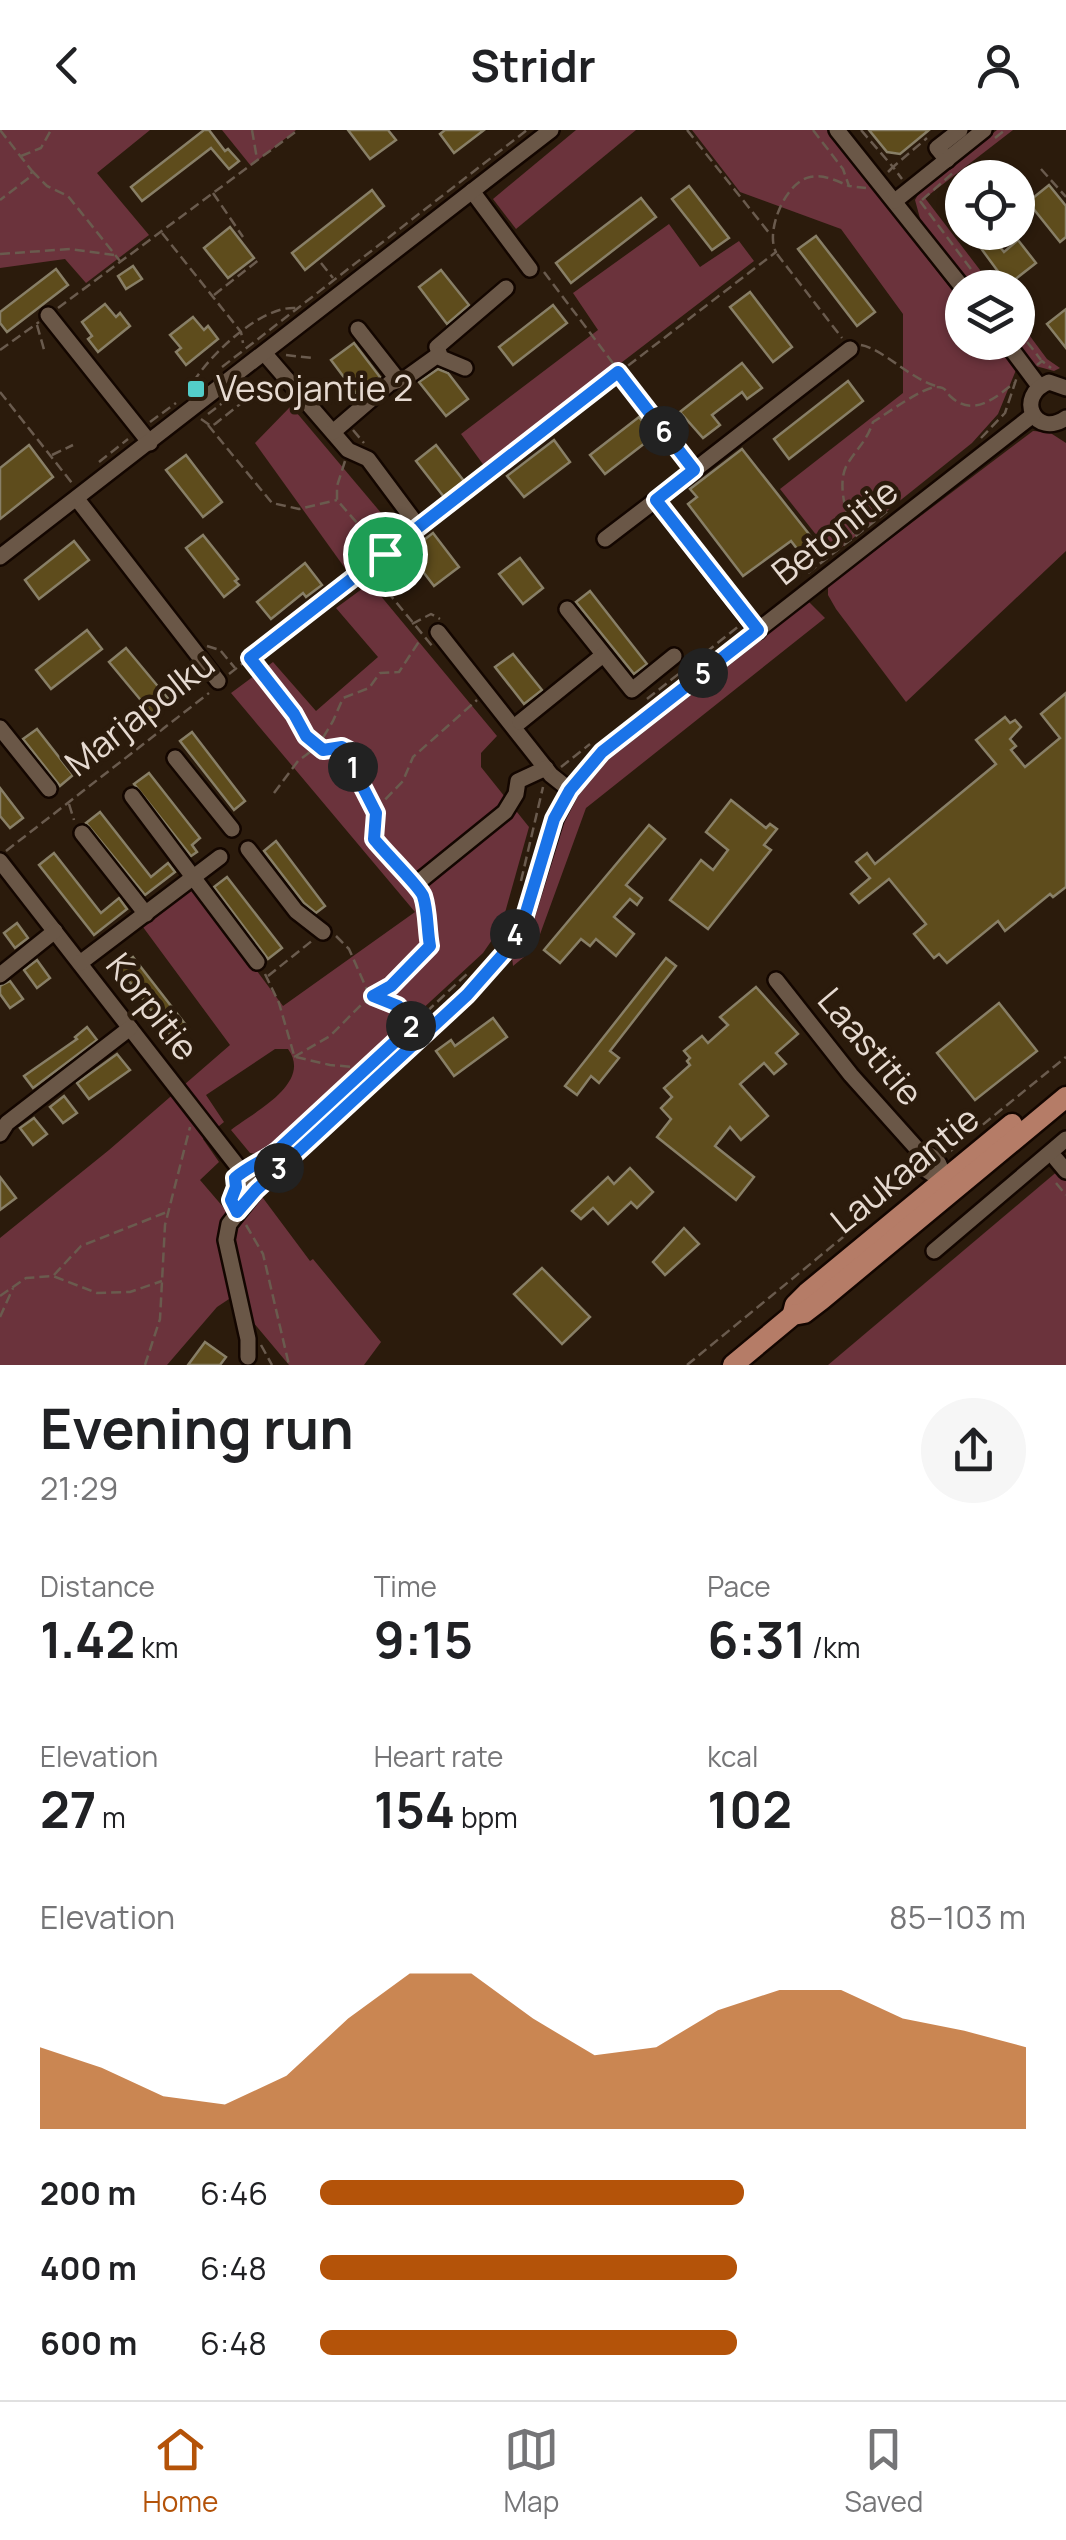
<!DOCTYPE html>
<html lang="en">
<head>
<meta charset="utf-8">
<style>
  body { margin:0; font-family:Manrope,sans-serif; background:#f6f6f6; color:#202124; height:100vh; display:flex; flex-direction:column; font-size:38px; white-space:nowrap }
  * { box-sizing:border-box; margin:0 }
  p { font-size:32px; color:#757577 }
  .icon { flex:none; width:55px; height:55px; fill:none; stroke:currentColor; stroke-width:2; stroke-linecap:round; stroke-linejoin:round }
  .map { position:relative; height:1235px; overflow:hidden }
  .details { display:flex; flex-direction:column; background:#fff; flex:1 }
  .details>* { flex:none }
  .buttons { position:absolute; left:945px; top:30px; display:grid; gap:20px }
  .buttons a { display:grid; place-items:center; width:90px; height:90px; border-radius:50%; background:#fff; box-shadow:0 2px 8px #0004; font-size:50px }
  .pin { position:absolute; display:grid; place-items:center; width:85px; height:85px; color:#fff; margin:-42px; border:5px solid #fff; border-radius:50%; box-shadow:0 2px 10px #0007 }
  .km { position:absolute; width:50px; height:50px; margin:-25px; border-radius:50%; background:#222; color:#fff; font-size:28px; line-height:50px; text-align:center }
  .round { display:grid; place-items:center; flex:none; width:105px; height:105px; border-radius:52px; background:#f6f6f6 }
  .head { display:flex; align-items:center; justify-content:space-between; height:170px; padding:0 40px }
  h1 { font-size:55px; font-weight:700; line-height:75px }
  .metrics { display:grid; grid-template-columns:repeat(3,1fr); gap:15px; height:170px; padding:10px 40px }
  .metrics div { display:grid; align-content:center }
  .metrics b { font-size:50px; font-weight:700 }
  .metrics small { font-size:28px; font-weight:400 }
  .metrics p { font-size:28px }
  .chart { height:280px; padding:20px 40px }
  .chart p { display:flex; justify-content:space-between }
  .chart svg { width:100%; height:180px; margin-top:10px; fill:#b45309; opacity:.7 }
  ul { padding:0 40px; list-style:none; font-size:32px }
  li { display:grid; grid-template-columns:160px 120px 1fr; align-items:center; height:75px }
  li i { height:25px; border-radius:12px; background:#b45309 }
  header { display:flex; justify-content:space-between; align-items:center; height:130px; padding:0 40px; background:#fff; font-size:45px; font-weight:700 }
  .menu { display:flex; justify-content:space-around; align-items:center; height:140px; border-top:2px solid #e0e0e0; background:#fff; font-size:28px; color:#757577 }
  .menu a { display:grid; justify-items:center; gap:5px }
  .menu .on { color:#b45309 }
  .map>svg:first-child { display:block }
  .green { fill:#6b333c }
  .building { fill:#5e4c1c; stroke:#887f67; stroke-width:2.5 }
  .lines { fill:none; stroke-linecap:round; stroke-linejoin:round }
  .minor-casing { stroke:#130600; stroke-width:20 }
  .major-casing { stroke:#130600; stroke-width:25 }
  .path { stroke:#6a5b4e; stroke-width:2.5; stroke-dasharray:10 5; stroke-linecap:butt }
  .minor { stroke:#6a5747; stroke-width:15 }
  .major { stroke:#b57c67; stroke-width:20 }
  .route-casing { stroke:#fff; stroke-width:20 }
  .route { stroke:#1a73e8; stroke-width:12 }
  .poi-dot { fill:#53cdc9; stroke:#2b1b0c; stroke-width:4 }
  .labels { text-anchor:middle; stroke-width:9; stroke-linejoin:round; paint-order:stroke }
  .poi-label { font-size:35px; fill:#e6dad1; stroke:#2b1b0c; text-anchor:start }
  .street-label { font-size:35px; fill:#e6dad1; stroke:#2b1b0c }
</style>
</head>
<body>
<header><svg class="icon" aria-label="back" viewBox="0 0 24 24"><path d="M15 5l-7 7 7 7"/></svg>Stridr<svg class="icon" aria-label="person" viewBox="0 0 24 24"><circle cx="12" cy="8" r="4"/><path d="M4 21q1-7 8-7t8 7"/></svg></header>
<div class="map">
<svg width="1066" height="1235" viewBox="0 0 1066 1235">
  <rect width="100%" height="100%" fill="#2b1b0c"/>
  <g class="green">
    <polygon points="0,0 150,0 97,43 149,105 86,153 65,129 0,138"/>
    <polygon points="222,0 296,0 251,36"/>
    <polygon points="576,0 636,0 516,99 493,69"/>
    <polygon points="692,0 827,0 962,173 962,212 994,213 1016,240 998,284 972,313 832,425 780,359 903,263 903,184 841,99 740,62"/>
    <polygon points="997,0 1013,0 925,68 993,157 969,157 924,103 915,70 920,61"/>
    <polygon points="669,94 700,137 739,111 754,131 485,337 461,304 598,200 573,163"/>
    <polygon points="1018,190 1047,229 1060,238 1054,241 1032,235 1014,213 1018,212"/>
    <polygon points="291,276 398,403 347,441 255,313"/>
    <polygon points="1033,301 1049,302 1066,313 1066,421 906,572 836,479 828,465 828,456"/>
    <path d="M370,453l127,153 -16,17v14l48,60 -28,100 -18,26 -219,202 -14,-2 -19,-23c23,-18 82,-47 57,-81h-13l-69,46 18,27 -21,17 16,23 -19,18 24,28 39,-10 47,63 3,-2 68,83 -17,23h-75l-57,-68 -15,10 -50,58h-167v-127l109,-88 121,-105 -90,-122 53,-38 90,121 132,-94 -184,-219 42,-31 43,49 62,-54 -42,-49z"/>
    <polygon points="808,471 825,488 586,678 535,818 513,836 512,827 524,813 555,712 574,671 603,633"/>
    <polygon points="1066,1034 1066,1235 828,1235"/>
  </g>
  <g class="building">
    <polygon points="204,0 209,0 225,21 228,19 239,31 229,39 211,18 142,71 131,57"/>
    <polygon points="348,0 388,0 396,10 370,29"/>
    <polygon points="445,0 484,0 454,23 440,4"/>
    <polygon points="869,0 929,0 900,24 887,22"/>
    <polygon points="1049,55 1066,76 1066,107 1060,112 1028,72"/>
    <polygon points="689,56 729,108 712,120 672,69"/>
    <polygon points="372,60 384,76 305,140 292,123"/>
    <polygon points="641,68 656,87 571,153 556,133"/>
    <polygon points="230,97 254,128 228,148 204,118"/>
    <polygon points="969,102 988,102 1004,122 1018,110 1036,133 1008,155"/>
    <polygon points="816,106 875,182 857,196 798,119"/>
    <polygon points="133,136 142,149 126,159 118,146"/>
    <polygon points="56,139 68,155 7,202 0,193 0,182"/>
    <polygon points="441,140 469,175 447,194 419,157"/>
    <polygon points="750,162 792,217 773,232 730,177"/>
    <polygon points="105,174 116,187 120,183 130,196 98,222 88,209 92,206 82,192"/>
    <polygon points="553,175 567,193 513,235 499,217"/>
    <polygon points="1066,179 1066,218 1047,194"/>
    <polygon points="193,187 204,200 208,196 218,209 186,235 176,222 181,218 170,205"/>
    <polygon points="354,213 380,247 358,266 331,230"/>
    <polygon points="742,233 762,258 747,269 742,262 712,285 720,295 703,308 680,282"/>
    <polygon points="438,239 448,243 468,269 446,286 419,252"/>
    <polygon points="848,251 863,271 789,329 774,309"/>
    <polygon points="639,287 654,306 605,344 590,325"/>
    <polygon points="554,310 570,332 524,367 507,346"/>
    <polygon points="29,315 53,347 0,389 0,338"/>
    <polygon points="436,315 464,351 444,367 416,331"/>
    <polygon points="742,319 820,418 805,429 791,411 743,446 688,374 697,367 690,359"/>
    <polygon points="186,325 222,372 203,387 166,340"/>
    <polygon points="433,403 459,437 434,456 408,422"/>
    <polygon points="203,405 238,449 235,451 239,455 224,467 186,418"/>
    <polygon points="74,411 89,430 39,469 25,450"/>
    <polygon points="520,428 543,458 523,474 499,444"/>
    <polygon points="305,433 322,455 306,467 303,463 271,489 257,472"/>
    <polygon points="590,461 647,534 634,544 576,472"/>
    <polygon points="87,500 102,519 51,559 36,540"/>
    <polygon points="126,518 171,572 154,586 109,532"/>
    <polygon points="513,524 542,560 524,574 495,537"/>
    <polygon points="1066,563 1066,757 1053,767 1050,764 1005,801 998,791 947,833 939,824 934,828 914,804 926,794 889,749 859,773 851,764 870,748 856,732 867,723 875,734 996,634 976,610 1005,587 1010,593 1015,590 1021,597 1010,609 1016,616 1011,620 1025,637 1060,608 1041,584"/>
    <polygon points="37,599 73,645 60,656 23,609"/>
    <polygon points="192,602 245,671 234,680 180,611"/>
    <polygon points="149,643 200,708 192,715 197,722 191,726 134,654"/>
    <polygon points="0,658 23,688 10,698 0,686"/>
    <polygon points="731,670 766,698 770,694 777,699 764,715 771,720 708,799 670,770 701,730 713,740 728,720 706,702"/>
    <polygon points="100,682 151,747 168,733 175,742 145,765 86,693"/>
    <polygon points="649,695 665,709 626,755 642,768 637,775 630,769 614,787 634,804 616,826 596,809 590,816 581,809 560,833 544,820"/>
    <polygon points="276,711 325,776 316,783 304,773 264,721"/>
    <polygon points="54,723 101,783 119,768 127,779 94,805 39,735"/>
    <polygon points="227,747 282,818 268,829 214,757"/>
    <polygon points="17,793 28,808 15,818 4,803"/>
    <polygon points="133,827 189,899 174,910 119,838"/>
    <polygon points="666,828 676,836 610,921 619,928 599,953 591,946 577,965 565,956"/>
    <polygon points="37,830 50,848 37,858 24,840"/>
    <polygon points="10,851 23,869 10,878 0,864 0,856"/>
    <polygon points="756,857 798,904 776,923 786,934 774,944 764,933 740,954 768,986 741,1010 730,997 715,1016 754,1047 736,1070 657,1007 671,989 661,978 672,967 664,958 690,935 687,931 690,928 684,921 702,906 708,913 728,895 720,887"/>
    <polygon points="999,873 1037,921 975,970 937,923"/>
    <polygon points="493,888 507,907 454,946 436,921 451,910 455,916"/>
    <polygon points="87,897 97,910 33,958 24,946 77,909 75,907"/>
    <polygon points="117,924 130,940 89,969 77,953"/>
    <polygon points="64,966 77,983 63,993 50,977"/>
    <polygon points="34,988 47,1004 33,1015 20,998"/>
    <polygon points="630,1038 653,1062 637,1078 631,1072 608,1094 593,1078 581,1089 572,1081 608,1047 614,1054"/>
    <polygon points="0,1047 16,1068 0,1080"/>
    <polygon points="684,1098 699,1114 665,1145 653,1132"/>
    <polygon points="542,1138 590,1187 562,1214 514,1164"/>
    <polygon points="205,1212 226,1227 220,1235 188,1235"/>
  </g>
  <g class="lines">
    <defs>
      <g id="minor">
        <polyline points="837,0 963,158"/>
        <polyline points="947,30 937,18 960,0"/>
        <polyline points="472,61 530,139"/>
        <polyline points="895,71 984,0"/>
        <polyline points="48,185 150,313"/>
        <polyline points="358,199 398,250"/>
        <polyline points="1006,212 1039,256"/>
        <polyline points="265,224 348,320 368,329 412,388"/>
        <polyline points="465,238 441,228 437,217 506,158"/>
        <path d="M1066,258l-17,-6c-35,14 -14,57 17,36"/>
        <polyline points="333,302 390,253 406,248 438,225"/>
        <polyline points="77,369 218,551"/>
        <polyline points="605,409 656,370"/>
        <polyline points="0,427 551,0"/>
        <polyline points="567,479 632,560 674,526"/>
        <polyline points="758,501 656,370 850,219"/>
        <polyline points="438,502 551,645 570,660"/>
        <polyline points="520,592 603,525"/>
        <polyline points="0,598 49,659"/>
        <polyline points="175,628 232,699"/>
        <polyline points="132,666 257,832"/>
        <polyline points="82,703 146,784"/>
        <polyline points="248,719 296,781 323,802"/>
        <polyline points="0,731 256,1060"/>
        <polyline points="416,754 505,682 516,664 518,651 546,638"/>
        <polyline points="80,833 220,727"/>
        <polyline points="0,845 55,801"/>
        <path d="M776,850l75,95 68,76c17,4 22,11 24,29"/>
        <polyline points="0,1004 7,993 130,898"/>
        <path d="M919,1021c0,25 17,20 30,35"/>
        <polyline points="1056,1029 1066,1041"/>
        <polyline points="934,1121 1066,1009"/>
        <polyline points="248,1227 248,1209 226,1110 229,1094 256,1060 467,865 505,822 524,789 555,689 570,660 602,622 1033,285"/>
      </g>
      <g id="major">
        <polyline points="793,1183 795,1175 807,1163 1012,994"/>
        <polyline points="733,1235 793,1185 804,1183 821,1170 1066,967"/>
      </g>
    </defs>
    <use href="#minor" class="minor-casing"/>
    <use href="#major" class="major-casing"/>
    <g class="path">
      <polyline points="0,0 32,41 30,47 0,70"/>
      <polyline points="252,0 257,29"/>
      <polyline points="687,0 770,104"/>
      <polyline points="813,0 843,39 849,56 866,58"/>
      <polyline points="861,0 893,37 927,8"/>
      <polyline points="995,8 1005,0"/>
      <polyline points="21,26 41,18 51,0"/>
      <polyline points="1041,39 1066,67"/>
      <polyline points="32,41 47,56 68,66 120,131"/>
      <polyline points="888,42 893,37 902,49"/>
      <polyline points="213,63 243,107"/>
      <polyline points="922,70 954,42"/>
      <polyline points="920,71 985,158"/>
      <polyline points="162,103 241,202 243,213"/>
      <polyline points="0,124 70,119 114,125"/>
      <polyline points="777,124 842,208"/>
      <polyline points="321,133 333,148"/>
      <polyline points="544,142 687,331"/>
      <polyline points="214,165 260,129"/>
      <polyline points="58,178 298,0"/>
      <polyline points="37,195 45,223"/>
      <polyline points="1018,200 1041,230"/>
      <path d="M861,215c22,4 48,33 75,41"/>
      <polyline points="0,220 39,192"/>
      <polyline points="286,225 312,228"/>
      <polyline points="1037,235 1042,231 1051,238"/>
      <polyline points="222,237 527,0"/>
      <polyline points="0,262 72,353"/>
      <path d="M186,265c14,-32 73,-90 110,-87"/>
      <polyline points="208,284 225,271"/>
      <polyline points="201,289 211,296 215,294 249,267 249,252"/>
      <polyline points="150,292 176,273"/>
      <polyline points="208,295 272,373 299,379 337,370"/>
      <polyline points="353,300 364,313"/>
      <polyline points="981,308 1005,283 1017,247"/>
      <polyline points="52,325 73,315"/>
      <polyline points="345,331 337,356 337,370 398,440"/>
      <polyline points="99,332 128,309"/>
      <path d="M426,391l350,-269c-11,-20 9,-70 34,-75 13,-3 27,4 39,9"/>
      <path d="M854,404c-8,-19 -18,-53 -6,-71 11,-17 18,-21 25,-41 12,-7 51,-36 64,-35 9,0 8,4 13,9 23,22 45,2 64,-13"/>
      <polyline points="368,438 433,517"/>
      <polyline points="808,443 889,380"/>
      <polyline points="412,494 431,484 440,489"/>
      <polyline points="207,516 220,520 235,538"/>
      <polyline points="251,529 294,584 306,606 323,620 342,617 348,620 351,634 376,682"/>
      <polyline points="229,544 412,402"/>
      <polyline points="647,569 739,496"/>
      <polyline points="561,637 590,614"/>
      <polyline points="274,663 298,631 318,616 333,591 343,568 369,558 380,543 399,542 420,510"/>
      <polyline points="69,674 74,690"/>
      <polyline points="6,721 209,563"/>
      <polyline points="404,745 374,709 377,678 403,651 413,627 477,570"/>
      <polyline points="521,751 543,657"/>
      <polyline points="336,806 349,819 368,862 398,876 411,894"/>
      <polyline points="265,844 279,873 294,925"/>
      <polyline points="268,846 313,810"/>
      <polyline points="294,927 330,906 363,873 391,856 429,816 422,765"/>
      <polyline points="296,927 330,935 366,938"/>
      <polyline points="295,1005 468,843"/>
      <polyline points="948,1023 1066,927"/>
      <polyline points="255,1034 278,1021"/>
      <polyline points="1056,1053 1066,1065"/>
      <polyline points="246,1095 263,1124 289,1235"/>
      <polyline points="54,1145 81,1116 167,1082"/>
      <polyline points="0,1166 26,1148 53,1146 97,1163 130,1162 162,1151"/>
      <polyline points="0,1187 13,1158"/>
      <polyline points="261,1215 272,1235"/>
      <polyline points="145,1235 160,1189 165,1095 190,997"/>
      <polyline points="687,1235 914,1049"/>
    </g>
    <use href="#minor" class="minor"/>
    <use href="#major" class="major"/>
  </g>
  <g class="lines">
    <defs>
      <path id="route" d="M618,242l76,98 -38,30 102,130 -156,122 -32,38 -16,29 -30,100 -19,33 -38,43 -211,195 -19,22 -6,-12 5,-13 -1,-9c14,-12 29,-17 43,-28l134,-124 -14,-20 -25,-10 18,-10 39,-40c-3,-16 -2,-35 -7,-50 -3,-9 -39,-44 -49,-57l2,-26 -25,-49 -3,-14 -6,-3 -19,3 -17,-14 -12,-22 -44,-56z"/>
    </defs>
    <use href="#route" class="route-casing"/>
    <use href="#route" class="route"/>
  </g>
  <rect class="poi-dot" x="186" y="249" width="20" height="20" rx="5"/>
  <g class="labels">
    <g class="poi-label">
      <text x="216" y="271">Vesojantie 2</text>
    </g>
    <g class="street-label">
      <text transform="translate(835 402) rotate(-38)" y="12">Betonitie</text>
      <text transform="translate(140 584) rotate(-38)" y="12">Marjapolku</text>
      <text transform="translate(152 877) rotate(52)" y="12">Korpitie</text>
      <text transform="translate(870 917) rotate(50)" y="12">Laastitie</text>
      <text transform="translate(905 1040) rotate(-39)" y="12">Laukaantie</text>
    </g>
  </g>
</svg>
<div class="buttons">
<a><svg class="icon" aria-label="locate" viewBox="0 0 24 24"><circle cx="12" cy="12" r="6"/><path d="M12 2v4M12 18v4M2 12h4M18 12h4"/></svg></a>
<a><svg class="icon" aria-label="layers" viewBox="0 0 24 24"><path d="M12 4l9 5-9 5-9-5zM3 14l9 5 9-5"/></svg></a>
</div>
<div class="pin" style="left:385px;top:424px;background:#1e9e55"><svg class="icon" aria-label="arrive" viewBox="0 0 24 24"><path d="M6 21V4h12l-3 4 3 4H6"/></svg></div>
<b class="km" style="left:353px;top:637px">1</b>
<b class="km" style="left:411px;top:896px">2</b>
<b class="km" style="left:279px;top:1038px">3</b>
<b class="km" style="left:515px;top:804px">4</b>
<b class="km" style="left:703px;top:543px">5</b>
<b class="km" style="left:664px;top:301px">6</b>
</div>
<section class="details">
<div class="head"><div><h1>Evening run</h1><p>21:29</p></div><a class="round"><svg class="icon" aria-label="share" viewBox="0 0 24 24"><path d="M12 15V3M7 8l5-5 5 5M5 13v7h14v-7"/></svg></a></div>
<div class="metrics">
<div><p>Distance</p><b>1.42<small> km</small></b></div>
<div><p>Time</p><b>9:15</b></div>
<div><p>Pace</p><b>6:31<small> /km</small></b></div>
</div>
<div class="metrics">
<div><p>Elevation</p><b>27<small> m</small></b></div>
<div><p>Heart rate</p><b>154<small> bpm</small></b></div>
<div><p>kcal</p><b>102</b></div>
</div>
<div class="chart"><p><span>Elevation</span>85–103 m</p>
<svg viewBox="0 0 160 44" preserveAspectRatio="none"><path d="M0 44V24L10 29L20 36L30 38L40 31L50 17L60 6L70 6L80 17L90 26L100 24L110 15L120 10L130 10L140 17L150 20L160 24V44z"/></svg>
</div>
<ul>
<li><b>200 m</b>6:46<i style="width:60%"></i></li>
<li><b>400 m</b>6:48<i style="width:59%"></i></li>
<li><b>600 m</b>6:48<i style="width:59%"></i></li>
</ul>
</section>
<nav class="menu">
<a class="on"><svg class="icon" aria-label="home" viewBox="0 0 24 24"><path d="M3 11l9-7 9 7M6 9v11h12V9"/></svg>Home</a>
<a><svg class="icon" aria-label="map" viewBox="0 0 24 24"><path d="M3 6l6-2 6 2 6-2v14l-6 2-6-2-6 2zM9 4v14M15 6v14"/></svg>Map</a>
<a><svg class="icon" aria-label="saved" viewBox="0 0 24 24"><path d="M7 4h10v16l-5-4-5 4z"/></svg>Saved</a>
</nav>
</body>
</html>
